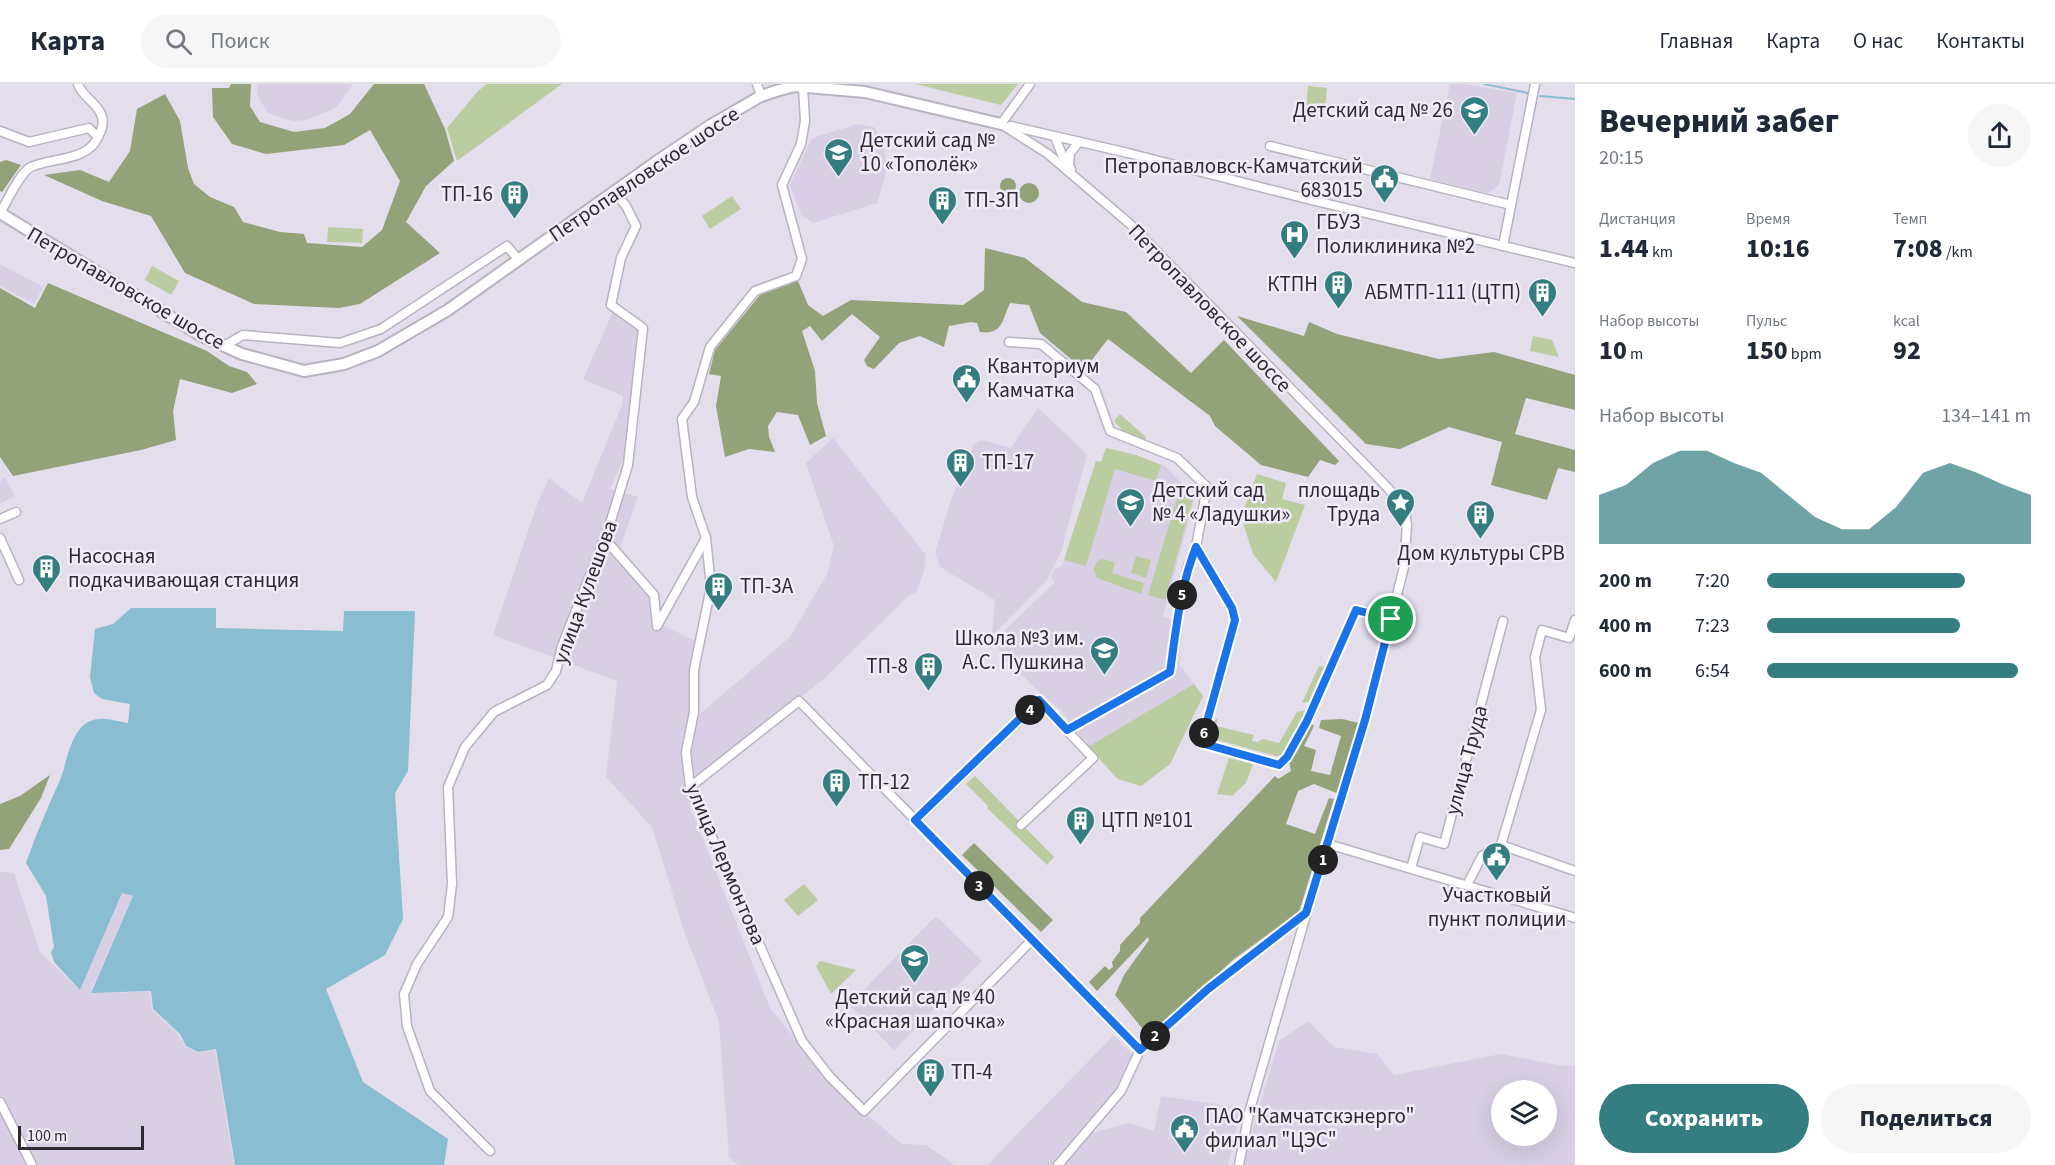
<!DOCTYPE html>
<html lang="ru">
<head>
<meta charset="utf-8">
<style>
  body { margin:0; font-family:"Source Sans 3",sans-serif; background:#f6f6f7; color:#1f2937; height:100vh; display:flex; flex-direction:column; font-size:22px; white-space:nowrap }
  * { box-sizing:border-box; margin:0 }
  p { font-size:20px; color:#747a83 }
  .icon { flex:none; width:33px; height:33px; fill:none; stroke:currentColor; stroke-width:2; stroke-linecap:round; stroke-linejoin:round }
  .map { position:relative; flex:1; overflow:hidden }
  .sheet { display:flex; flex-direction:column; background:#fff; width:480px }
  .sheet>* { flex:none }
  .fabs { position:absolute; left:1491px; top:996px; display:grid; gap:12px }
  .fabs a { display:grid; place-items:center; width:66px; height:66px; border-radius:50%; background:#fff; box-shadow:0 6px 24px #0002; font-size:30px }
  .scale { position:absolute; left:18px; bottom:15px; width:126px; box-sizing:border-box; padding-left:6px; border:3px solid #2d2b31; border-top:0; font-size:16px; line-height:21px; white-space:nowrap; color:#2d2b31; -webkit-text-stroke:4px #f0eaf9; paint-order:stroke }
  .pin { position:absolute; display:grid; place-items:center; width:51px; height:51px; color:#fff; margin:-26px; border:3px solid #fff; border-radius:50%; box-shadow:0 2px 6px #0007 }
  .km { position:absolute; width:30px; height:30px; margin:-15px; border-radius:50%; background:#222; color:#fff; font-size:16px; line-height:30px; text-align:center }
  .round { display:grid; place-items:center; flex:none; width:63px; height:63px; border-radius:32px; background:#f6f6f7 }
  .head { display:flex; align-items:center; justify-content:space-between; height:102px; padding:0 24px }
  h1 { font-size:33px; font-weight:800; line-height:45px }
  .metrics { display:grid; grid-template-columns:repeat(3,1fr); gap:9px; height:102px; padding:6px 24px }
  .metrics div { display:grid; align-content:center }
  .metrics b { font-size:26px; font-weight:800 }
  .metrics small { font-size:16px; font-weight:400 }
  .metrics p { font-size:16px }
  .chart { height:168px; padding:12px 24px }
  .chart p { display:flex; justify-content:space-between }
  .chart svg { width:100%; height:108px; margin-top:6px; fill:#347d80; opacity:.7 }
  .cta { display:flex; gap:12px; margin-top:auto; padding:12px 24px }
  .cta a { flex:1; height:69px; border-radius:36px; background:#347d80; color:#fff; font-size:24px; font-weight:800; line-height:69px; text-align:center }
  .cta a+a { background:#f6f6f7; color:#1f2937 }
  ul { padding:0 24px; list-style:none; font-size:20px }
  li { display:grid; grid-template-columns:96px 72px 1fr; align-items:center; height:45px }
  li i { height:15px; border-radius:8px; background:#347d80 }
  header { display:flex; align-items:center; gap:36px; box-sizing:border-box; height:84px; padding:0 30px; background:#fff; border-bottom:2px solid #e0e1e3 }
  header strong { font-size:28px }
  nav { display:flex; gap:33px; margin-inline-start:auto; font-size:21px }
  .search { width:420px; height:54px; background:#f6f6f7; display:flex; align-items:center; gap:15px; box-sizing:border-box; padding:0 21px; border-radius:33px; color:#747a83; font-size:22px }
  main { display:flex; flex:1; min-height:0 }
  .map>svg:first-child { display:block }
  .built { fill:#d8cfe5; fill-rule:evenodd }
  .green { fill:#bccca1 }
  .forest { fill:#93a279 }
  .water { fill:#89bdd0 }
  .lines { fill:none; stroke-linecap:round; stroke-linejoin:round }
  .stream { stroke:#89bdd0; stroke-width:2 }
  .minor-casing { stroke:#b8b2c1; stroke-width:11 }
  .major-casing { stroke:#b8b2c1; stroke-width:14 }
  .minor { stroke:#fff; stroke-width:8 }
  .major { stroke:#fff; stroke-width:10 }
  .route-casing { stroke:#fff; stroke-width:12 }
  .route { stroke:#1a73e8; stroke-width:8 }
  .labels { text-anchor:middle; stroke-width:5; stroke-linejoin:round; paint-order:stroke }
  .poi-label { font-size:21px; fill:#2d2b31; stroke:#f0eaf9; text-anchor:start }
  .street-label { font-size:21px; fill:#2d2b31; stroke:#f0eaf9 }
</style>
</head>
<body>
<header>
<strong>Карта</strong>
<div class="search"><svg class="icon" aria-label="search" viewBox="0 0 24 24"><circle cx="10" cy="10" r="6"/><path d="M15 15l6 6"/></svg>Поиск</div>
<nav><a>Главная</a><a>Карта</a><a>О нас</a><a>Контакты</a></nav>
</header>
<main>
<div class="map">
<svg width="1575" height="1081" viewBox="0 0 1575 1081">
  <rect width="100%" height="100%" fill="#e3ddec"/>
  <g class="built">
    <polygon points="257,0 353,0 338,21 329,27 306,36 293,37 268,29 258,13"/>
    <polygon points="1450,0 1464,0 1517,9 1499,101 1488,109 1430,95"/>
    <polygon points="858,40 874,43 884,61 887,85 877,119 813,139 801,131 790,101 811,56 818,52"/>
    <polygon points="0,180 43,203 34,220 0,202"/>
    <polygon points="613,228 639,246 625,372 610,405 638,413 616,475 661,525 663,541 697,558 692,630 700,630 790,553 827,490 834,462 806,379 833,354 926,471 924,487 917,507 906,514 823,596 696,695 690,723 770,924 837,1005 902,1060 926,1061 955,1081 739,1081 729,1073 719,938 684,847 652,743 606,693 617,597 493,551 538,418 549,394 582,419 622,321 623,312 583,295"/>
    <polygon points="1038,324 1087,370 1061,468 1047,496 992,552 995,516 940,483 935,469 952,413 959,398 962,398 973,361 981,356 1011,364"/>
    <polygon points="1106,364 1136,371 1165,382 1195,413 1163,532 1183,541 1179,580 1203,612 1170,680 1141,702 1118,695 1088,663 1061,626 1043,612 1003,572 996,560 1002,549 1055,498 1051,494 1054,485 1062,482 1096,377 1101,378"/>
    <polygon points="5,394 15,412 0,420 0,397"/>
    <polygon points="0,788 14,789 40,868 80,906 122,809 133,812 90,909 150,908 152,926 179,951 185,963 198,969 215,966 234,1081 0,1081"/>
    <polygon points="936,832 982,877 894,966 849,921"/>
    <path d="M1308,937l26,26 43,7 17,21 107,-21 63,12 11,-1v100h-333l37,-124zM1502,1006h44v46h-44z"/>
    <polygon points="1114,951 1134,973 1119,1005 1053,1081 987,1081"/>
    <polygon points="1161,1012 1242,1024 1228,1081 1062,1081 1092,1049 1129,1039 1154,1047"/>
  </g>
  <g class="green">
    <polygon points="487,0 562,0 457,77 447,44 478,7"/>
    <polygon points="915,0 1018,0 1001,21"/>
    <polygon points="1308,2 1327,4 1324,35 1305,33"/>
    <polygon points="732,112 741,125 710,145 702,132"/>
    <polygon points="328,143 363,145 362,159 327,158"/>
    <polygon points="152,182 179,197 171,211 145,196"/>
    <polygon points="1533,252 1552,256 1559,273 1530,267"/>
    <polygon points="1120,330 1146,353 1145,356 1142,357 1124,348 1114,337"/>
    <polygon points="1106,364 1136,371 1161,381 1156,397 1115,385 1086,482 1064,476 1096,377 1101,378"/>
    <polygon points="1257,390 1286,399 1282,415 1305,421 1276,498 1253,470 1241,433"/>
    <polygon points="1181,401 1193,414 1165,516 1148,511"/>
    <polygon points="1136,472 1151,476 1146,494 1131,489"/>
    <polygon points="1101,475 1115,478 1112,489 1144,499 1141,510 1097,494 1093,485 1097,478"/>
    <polygon points="1319,582 1328,583 1312,617 1302,619"/>
    <polygon points="1194,600 1203,612 1170,680 1141,702 1118,695 1088,663"/>
    <polygon points="1308,626 1286,667 1281,672 1276,672 1214,655 1210,649 1212,638 1218,634 1216,642 1254,651 1252,657 1257,658 1263,655 1279,659 1297,628"/>
    <polygon points="1229,674 1253,680 1246,699 1232,712 1217,710"/>
    <polygon points="975,692 1054,773 1047,781 987,724 988,722 966,700"/>
    <polygon points="804,800 818,816 798,832 784,816"/>
    <polygon points="820,877 856,886 831,910 816,882"/>
  </g>
  <g class="forest">
    <polygon points="231,0 251,0 250,22 260,38 294,48 325,44 350,30 374,0 424,0 445,45 454,77 426,102 406,138 440,169 360,220 339,224 254,220 185,189 151,132 102,117 44,91 80,86 109,98 130,67 137,25 165,10 180,37 188,84 194,100 210,113 234,123 243,138 280,148 304,150 307,159 362,163 382,146 400,97 370,46 344,61 266,70 232,60 213,33 212,4 229,4"/>
    <polygon points="6,76 21,81 2,108 0,107 0,78"/>
    <circle cx="1008" cy="102" r="8"/>
    <circle cx="1029" cy="109" r="10"/>
    <path d="M985,164l40,10 57,44 44,10 65,61 33,-33 115,121 -4,4 -15,-5 -12,17 -47,-12 -46,-39 -5,-10 -102,-77 -24,31 -44,-37 -11,-28 -19,-2c-8,17 -7,32 -30,29l-3,-9 -6,-1 -22,4 -5,21 -24,-11 -21,7 -25,26 -7,-3 -3,-6 16,-23 -28,-23 -30,27 -12,-15 -8,5 13,40 2,32 9,33 -16,9 -12,-30 -21,-3 -9,14 1,11 6,15 -26,-3 -24,8 -9,-51 5,-30 -12,-2 6,-24 45,-55 38,-14 10,24 15,11 28,-16 112,5 21,-15z"/>
    <polygon points="48,199 207,267 229,282 247,288 257,300 232,309 180,295 173,327 176,356 141,366 13,392 0,373 0,204 35,224"/>
    <polygon points="1237,232 1304,252 1309,238 1337,250 1439,275 1494,268 1575,291 1575,326 1526,314 1515,350 1575,366 1575,388 1558,384 1547,416 1491,401 1502,358 1449,343 1400,365 1366,360"/>
    <polygon points="1342,635 1359,639 1339,710 1314,700 1298,707 1286,740 1315,750 1329,714 1334,715 1299,828 1234,875 1152,951 1146,949 1115,911 1124,891 1149,856 1148,853 1097,907 1089,898 1105,882 1109,886 1113,883 1112,878 1120,867 1120,861 1140,839 1140,834 1275,692 1278,695 1291,687 1289,678 1308,640 1311,639 1314,642 1304,662 1316,666 1311,687 1330,691 1341,652 1319,644 1321,636"/>
    <polygon points="50,691 41,714 9,765 0,766 0,720 20,712"/>
    <polygon points="974,759 1053,836 1041,848 962,771"/>
  </g>
  <path class="water" d="M131,524h85v20l127,3 1,-20h71l-7,160 -13,22 8,126 -18,36 -59,34 37,93 85,57 -4,26h-209l-19,-116 -18,3 -12,-6 -6,-12 -27,-25 -2,-18 -60,2 42,-97 -11,-3 -42,97 -26,-28 -3,-10 3,-5 -8,-51 -20,-33c10,-29 22,-56 34,-83 7,-17 10,-48 28,-58 14,-7 26,-1 40,1l2,-19 -28,-5 -8,-6 -4,-16 5,-48 18,-5z"/>
  <g class="lines">
    <g class="stream">
      <polyline points="1484,0 1528,9"/>
      <polyline points="1540,12 1575,15"/>
    </g>
    <defs>
      <g id="minor">
        <polyline points="757,0 761,12"/>
        <polyline points="803,3 805,37 801,60 782,101 802,175 796,192 755,207 710,263 694,318 682,335 692,413 706,454 711,503 694,586 694,628 686,668 690,703 802,957 830,993 864,1027 1032,856"/>
        <polyline points="1001,40 1048,70 1130,140 1388,404 1405,427 1407,441 1404,483 1365,636 1308,824 1249,1029 1239,1081"/>
        <polyline points="1001,40 1030,0"/>
        <polyline points="1011,42 1128,69 1307,115 1575,179"/>
        <polyline points="0,47 29,58 89,44 98,53"/>
        <polyline points="1055,53 1062,71 1071,85"/>
        <polyline points="1270,62 1511,121"/>
        <polyline points="1069,81 1070,69 1079,58"/>
        <path d="M0,129c7,-11 20,-41 31,-46 22,-10 58,-5 68,-32 3,-6 5,-12 3,-18 -3,-13 -20,-20 -24,-33"/>
        <polyline points="1503,162 1535,0"/>
        <polyline points="1009,258 1041,260 1095,305 1110,347 1177,374 1207,403 1196,463 1188,482 1179,526 1170,588 1067,646"/>
        <polyline points="224,262 243,251 340,259 381,245 507,162 519,176"/>
        <polyline points="0,435 16,428"/>
        <polyline points="0,454 19,496"/>
        <polyline points="604,454 654,511 657,542 706,454"/>
        <polyline points="1196,463 1232,524 1235,536 1201,659 1279,681 1287,673 1307,637 1356,526 1391,535"/>
        <polyline points="690,703 799,617 1140,966"/>
        <polyline points="916,736 1039,617 1093,674 1021,741"/>
        <polyline points="1328,760 1575,834"/>
        <polyline points="1501,761 1541,626 1535,573 1542,546 1569,554 1575,536"/>
        <polyline points="1411,784 1420,753 1444,760 1503,537"/>
        <polyline points="1467,801 1482,772 1501,761 1575,787"/>
        <polyline points="0,1018 32,1081"/>
        <polyline points="490,1067 430,1007 407,942 404,910 417,880 448,833 452,800 448,703 465,663 494,628 547,601 556,587 562,562 608,446 628,381 643,244 611,221 621,174 636,142 626,122 614,107"/>
        <polyline points="1058,1081 1121,1007 1140,966 1208,905 1306,829"/>
      </g>
      <polyline id="major" points="0,129 200,251 242,270 304,287 344,280 378,267 448,226 656,78 711,41 761,12 776,7 795,2 865,8 1001,40"/>
    </defs>
    <use href="#minor" class="minor-casing"/>
    <use href="#major" class="major-casing"/>
    <use href="#minor" class="minor"/>
    <use href="#major" class="major"/>
  </g>
  <g class="lines">
    <defs>
      <path id="route" d="M1196,463l36,61 3,12 -34,123 78,22 8,-8 20,-36 49,-111 35,9 -26,101 -59,193 -98,76 -68,61 -225,-230 124,-120 28,30 103,-58c6,-42 10,-85 26,-125z"/>
    </defs>
    <use href="#route" class="route-casing"/>
    <use href="#route" class="route"/>
  </g>
  <defs>
    <symbol id="school-pin" viewBox="-11 -11 22 30"><path d="M0 17L-7.5 6A9.5 9.5 0 1 1 7.5 6Z" fill="#347d80" stroke="#f0eaf9"/><path d="M0-5L7-2L0 1L-7-2ZM-4 1L0 2.5L4 1V4Q0 6-4 4Z" fill="#fff"/></symbol>
    <symbol id="civic-pin" viewBox="-11 -11 22 30"><path d="M0 17L-7.5 6A9.5 9.5 0 1 1 7.5 6Z" fill="#347d80" stroke="#f0eaf9"/><path d="M-.6-6.5H3V-4.5H.6V-3L4-1V1h2V6H-6V1h2V-1L-.6-3ZM-1.2 2.5V6h2.4V2.5Z" fill="#fff"/></symbol>
    <symbol id="building-pin" viewBox="-11 -11 22 30"><path d="M0 17L-7.5 6A9.5 9.5 0 1 1 7.5 6Z" fill="#347d80" stroke="#f0eaf9"/><path d="M-4-6H4V6H1V3H-1V6H-4ZM-2.5-4.3h1.7v1.8h-1.7ZM.8-4.3h1.7v1.8H.8ZM-2.5-1h1.7V.8h-1.7ZM.8-1h1.7V.8H.8Z" fill="#fff"/></symbol>
    <symbol id="hospital-pin" viewBox="-11 -11 22 30"><path d="M0 17L-7.5 6A9.5 9.5 0 1 1 7.5 6Z" fill="#347d80" stroke="#f0eaf9"/><path d="M-5-5h3v3.5h4V-5h3V5h-3V1.5h-4V5h-3Z" fill="#fff"/></symbol>
    <symbol id="sight-pin" viewBox="-11 -11 22 30"><path d="M0 17L-7.5 6A9.5 9.5 0 1 1 7.5 6Z" fill="#347d80" stroke="#f0eaf9"/><path d="M0-6L1.8-2.2L6-1.7L2.9 1.2L3.7 5.4L0 3.3L-3.7 5.4L-2.9 1.2L-6-1.7L-1.8-2.2Z" fill="#fff"/></symbol>
  </defs>
  <g fill-rule="evenodd">
    <use href="#school-pin" x="1458" y="10" width="33" height="45"/>
    <use href="#school-pin" x="822" y="52" width="33" height="45"/>
    <use href="#civic-pin" x="1368" y="78" width="33" height="45"/>
    <use href="#building-pin" x="498" y="94" width="33" height="45"/>
    <use href="#building-pin" x="926" y="100" width="33" height="45"/>
    <use href="#hospital-pin" x="1278" y="134" width="33" height="45"/>
    <use href="#building-pin" x="1322" y="184" width="33" height="45"/>
    <use href="#building-pin" x="1526" y="192" width="33" height="45"/>
    <use href="#civic-pin" x="950" y="278" width="33" height="45"/>
    <use href="#building-pin" x="944" y="362" width="33" height="45"/>
    <use href="#school-pin" x="1114" y="402" width="33" height="45"/>
    <use href="#sight-pin" x="1384" y="402" width="33" height="45"/>
    <use href="#building-pin" x="1464" y="414" width="33" height="45"/>
    <use href="#building-pin" x="30" y="468" width="33" height="45"/>
    <use href="#building-pin" x="702" y="486" width="33" height="45"/>
    <use href="#school-pin" x="1088" y="550" width="33" height="45"/>
    <use href="#building-pin" x="912" y="566" width="33" height="45"/>
    <use href="#building-pin" x="820" y="682" width="33" height="45"/>
    <use href="#building-pin" x="1064" y="720" width="33" height="45"/>
    <use href="#civic-pin" x="1480" y="756" width="33" height="45"/>
    <use href="#school-pin" x="898" y="858" width="33" height="45"/>
    <use href="#building-pin" x="914" y="972" width="33" height="45"/>
    <use href="#civic-pin" x="1168" y="1028" width="33" height="45"/>
  </g>
  <g class="labels">
    <g class="poi-label">
      <text x="1453" y="33" text-anchor="end">Детский сад № 26</text>
      <text x="860" y="63">Детский сад №<tspan x="860" dy="24">10 «Тополёк»</tspan></text>
      <text x="1363" y="89" text-anchor="end">Петропавловск-Камчатский<tspan x="1363" dy="24">683015</tspan></text>
      <text x="493" y="117" text-anchor="end">ТП-16</text>
      <text x="964" y="123">ТП-3П</text>
      <text x="1316" y="145">ГБУЗ<tspan x="1316" dy="24">Поликлиника №2</tspan></text>
      <text x="1318" y="207" text-anchor="end">КТПН</text>
      <text x="1521" y="215" text-anchor="end">АБМТП-111 (ЦТП)</text>
      <text x="987" y="289">Кванториум<tspan x="987" dy="24">Камчатка</tspan></text>
      <text x="982" y="385">ТП-17</text>
      <text x="1152" y="413">Детский сад<tspan x="1152" dy="24">№ 4 «Ладушки»</tspan></text>
      <text x="1380" y="413" text-anchor="end">площадь<tspan x="1380" dy="24">Труда</tspan></text>
      <text x="1481" y="476" text-anchor="middle">Дом культуры СРВ</text>
      <text x="68" y="479">Насосная<tspan x="68" dy="24">подкачивающая станция</tspan></text>
      <text x="740" y="509">ТП-3А</text>
      <text x="1084" y="561" text-anchor="end">Школа №3 им.<tspan x="1084" dy="24">А.С. Пушкина</tspan></text>
      <text x="908" y="589" text-anchor="end">ТП-8</text>
      <text x="858" y="705">ТП-12</text>
      <text x="1101" y="743">ЦТП №101</text>
      <text x="1497" y="818" text-anchor="middle">Участковый<tspan x="1497" dy="24">пункт полиции</tspan></text>
      <text x="915" y="920" text-anchor="middle">Детский сад № 40<tspan x="915" dy="24">«Красная шапочка»</tspan></text>
      <text x="951" y="995">ТП-4</text>
      <text x="1205" y="1039">ПАО "Камчатскэнерго"<tspan x="1205" dy="24">филиал "ЦЭС"</tspan></text>
    </g>
    <g class="street-label">
      <text transform="translate(644 90) rotate(-34)" y="7">Петропавловское шоссе</text>
      <text transform="translate(126 204) rotate(30)" y="7">Петропавловское шоссе</text>
      <text transform="translate(1210 224) rotate(46)" y="7">Петропавловское шоссе</text>
      <text transform="translate(585 508) rotate(-70)" y="7">улица Кулешова</text>
      <text transform="translate(1466 676) rotate(-75)" y="7">улица Труда</text>
      <text transform="translate(726 780) rotate(67)" y="7">улица Лермонтова</text>
    </g>
  </g>
</svg>
<div class="fabs">
<a><svg class="icon" aria-label="layers" viewBox="0 0 24 24"><path d="M12 4l9 5-9 5-9-5zM3 14l9 5 9-5"/></svg></a>
</div>
<div class="scale">100 m</div>
<div class="pin" style="left:1391px;top:535px;background:#1e9e55"><svg class="icon" aria-label="arrive" viewBox="0 0 24 24"><path d="M6 21V4h12l-3 4 3 4H6"/></svg></div>
<b class="km" style="left:1323px;top:776px">1</b>
<b class="km" style="left:1155px;top:952px">2</b>
<b class="km" style="left:979px;top:802px">3</b>
<b class="km" style="left:1030px;top:626px">4</b>
<b class="km" style="left:1182px;top:511px">5</b>
<b class="km" style="left:1204px;top:649px">6</b>
</div>
<section class="sheet">
<div class="head"><div><h1>Вечерний забег</h1><p>20:15</p></div><a class="round"><svg class="icon" aria-label="share" viewBox="0 0 24 24"><path d="M12 15V3M7 8l5-5 5 5M5 13v7h14v-7"/></svg></a></div>
<div class="metrics">
<div><p>Дистанция</p><b>1.44<small> km</small></b></div>
<div><p>Время</p><b>10:16</b></div>
<div><p>Темп</p><b>7:08<small> /km</small></b></div>
</div>
<div class="metrics">
<div><p>Набор высоты</p><b>10<small> m</small></b></div>
<div><p>Пульс</p><b>150<small> bpm</small></b></div>
<div><p>kcal</p><b>92</b></div>
</div>
<div class="chart"><p><span>Набор высоты</span>134–141 m</p>
<svg viewBox="0 0 160 44" preserveAspectRatio="none"><path d="M0 44V24L10 20L20 11L30 6L40 6L50 11L60 15L70 24L80 33L90 38L100 38L110 29L120 15L130 11L140 15L150 20L160 24V44z"/></svg>
</div>
<ul>
<li><b>200 m</b>7:20<i style="width:75%"></i></li>
<li><b>400 m</b>7:23<i style="width:73%"></i></li>
<li><b>600 m</b>6:54<i style="width:95%"></i></li>
</ul>
<div class="cta"><a>Сохранить</a><a>Поделиться</a></div>
</section>
</main>
</body>
</html>
